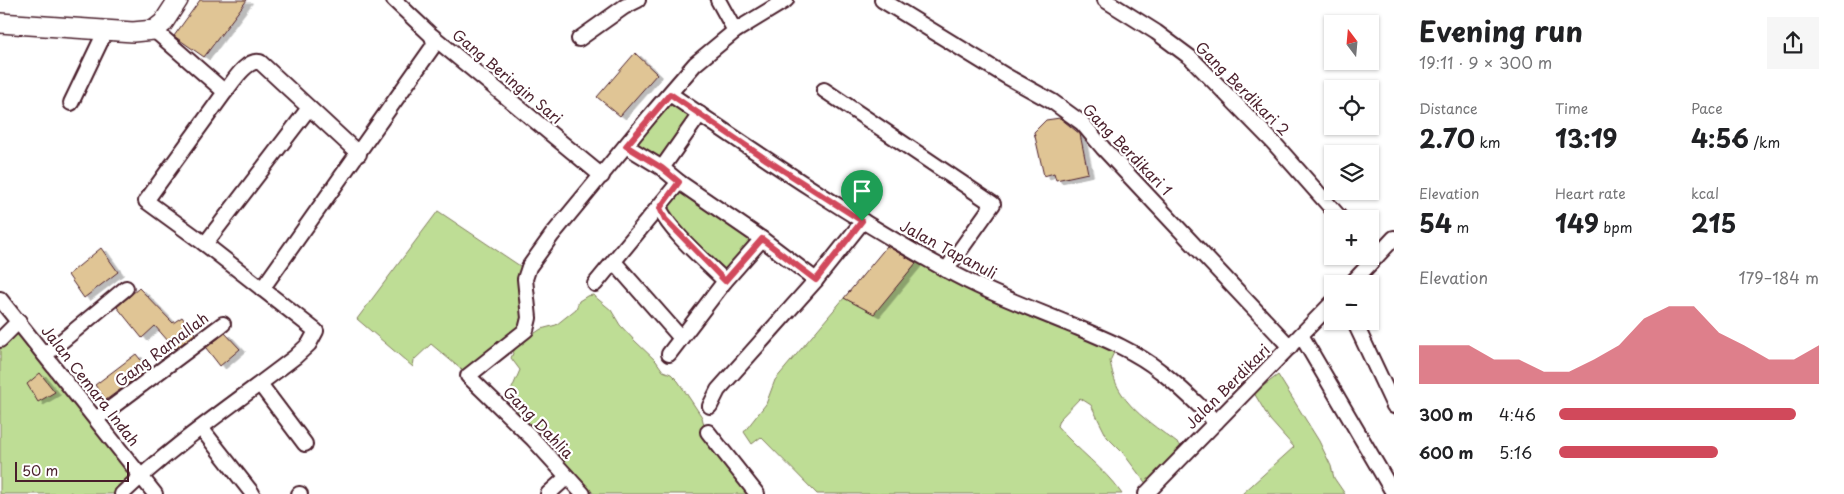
<!DOCTYPE html>
<html lang="en">
<head>
<meta charset="utf-8">
<style>
  body { margin:0; font-family:"Playpen Sans",sans-serif; background:#f6f6f6; color:#202124; height:100vh; display:flex; flex-direction:column; font-size:19px; white-space:nowrap }
  * { box-sizing:border-box; margin:0 }
  p { font-size:16px; color:#757577 }
  .icon { flex:none; width:28px; height:28px; fill:none; stroke:currentColor; stroke-width:2; stroke-linecap:round; stroke-linejoin:round }
  .map { position:relative; flex:1; overflow:hidden }
  .side { display:flex; flex-direction:column; background:#fff; width:450px }
  .side>* { flex:none }
  .needle { width:32px; rotate:344deg }
  .buttons { position:absolute; left:1324px; top:15px; display:grid; gap:10px }
  .buttons a { display:grid; place-items:center; width:55px; height:55px; border-radius:0px; background:#fff; box-shadow:0 1px 4px #0004; font-size:25px }
  .scale { position:absolute; left:15px; bottom:12px; width:114px; box-sizing:border-box; padding-left:5px; border:2px solid #4a1f2b; border-top:0; font-size:14px; line-height:18px; white-space:nowrap; color:#4a1f2b; -webkit-text-stroke:4px #fff; paint-order:stroke }
  .pin { position:absolute; display:grid; place-items:center; width:42px; height:42px; color:#fff; margin:-51px -21px; border-radius:50% 50% 50% 0; rotate:-45deg; box-shadow:0 0 5px #0007 }
  .pin .icon { rotate:45deg }
  .round { display:grid; place-items:center; flex:none; width:52px; height:52px; border-radius:0px; background:#f6f6f6 }
  .overview { display:flex; align-items:center; justify-content:space-between; height:85px; padding:0 25px }
  h1 { font-size:28px; font-weight:700; line-height:38px }
  .figures { display:grid; grid-template-columns:repeat(3,1fr); gap:8px; height:85px; padding:5px 25px }
  .figures div { display:grid; align-content:center }
  .figures b { font-size:25px; font-weight:700 }
  .figures small { font-size:14px; font-weight:400 }
  .figures p { font-size:14px }
  .chart { height:140px; padding:10px 25px }
  .chart p { display:flex; justify-content:space-between }
  .chart svg { width:100%; height:90px; margin-top:5px; fill:#d1495b; opacity:.7 }
  ul { padding:0 25px; list-style:none; font-size:16px }
  li { display:grid; grid-template-columns:80px 60px 1fr; align-items:center; height:38px }
  li i { height:12px; border-radius:6px; background:#d1495b }
  main { display:flex; flex:1; min-height:0 }
  .map>svg:first-child { display:block }
  .green { fill:#bedd95; stroke:#847e60 }
  .building { fill:#e0c595; stroke:#4a1f2b; filter:url(#shadow) }
  .lines { fill:none; stroke-linecap:round; stroke-linejoin:round }
  .street-casing { stroke:#4a1f2b; stroke-width:18 }
  .secondary-casing { stroke:#4a1f2b; stroke-width:22 }
  .street { stroke:#fff; stroke-width:14 }
  .secondary { stroke:#fff; stroke-width:19 }
  .route-casing { stroke:#fff; stroke-width:10 }
  .route { stroke:#d1495b; stroke-width:6 }
  .labels { text-anchor:middle; stroke-width:4.5; stroke-linejoin:round; paint-order:stroke }
  .street-label { font-size:15px; fill:#4a1f2b; stroke:#fff }
</style>
</head>
<body>
<main>
<div class="map">
<svg width="1394" height="494" viewBox="0 0 1394 494">
  <defs>
    <filter id="shadow"><feDropShadow dx="5.5" dy="3" stdDeviation="0" flood-color="#0004"/></filter>
  </defs>
  <rect width="100%" height="100%" fill="#fff"/>
  <filter id="ink" filterUnits="userSpaceOnUse"><feTurbulence type="fractalNoise" baseFrequency=".02" numOctaves="2"/><feDisplacementMap in="SourceGraphic" scale="10" xChannelSelector="R" yChannelSelector="G"/><feConvolveMatrix kernelMatrix="1 2 1 2 8 2 1 2 1" color-interpolation-filters="sRGB"/></filter>
  <g filter="url(#ink)">
    <g class="green">
      <polygon points="670,101 693,118 660,162 636,143"/>
      <polygon points="682,189 753,239 723,274 667,216 666,210"/>
      <polygon points="438,211 523,268 526,326 476,361 462,370 431,344 414,360 413,367 357,319"/>
      <path d="M917,262l70,35 129,51 -6,13c2,10 4,20 10,30 13,23 41,39 61,55l-34,39 -24,-32 -16,-16 -16,-32 -11,-7 -21,22 -2,6c20,24 47,42 65,68h-305l-56,-57 -9,7 -8,-12 22,-28 9,-24 69,-82 30,15z"/>
      <path d="M593,295l18,15 9,15 15,16 21,20 7,10 8,3 7,7 24,36 4,17 49,60h-161c-28,-31 -72,-60 -84,-101l10,-23 -9,-12 5,-12 25,-17 15,-4 20,-16 3,-8 8,-5z"/>
      <polygon points="19,332 135,475 117,494 73,494 71,492 68,494 0,494 0,347"/>
      <polygon points="1278,375 1319,441 1331,466 1334,478 1345,494 1242,494 1294,447 1270,420 1254,393"/>
    </g>
    <g class="building">
      <polygon points="200,0 247,0 204,57 174,36"/>
      <polygon points="635,53 657,74 620,116 597,97"/>
      <polygon points="1060,118 1080,134 1088,173 1056,180 1054,173 1044,176 1034,132 1046,120"/>
      <polygon points="887,246 916,263 874,314 844,298"/>
      <polygon points="101,248 118,272 84,298 68,275"/>
      <polygon points="139,288 173,323 182,317 195,334 175,349 155,326 142,338 117,307"/>
      <polygon points="225,333 240,349 220,366 206,348"/>
      <polygon points="136,354 148,369 106,400 95,385"/>
      <polygon points="40,373 55,392 38,402 27,384"/>
    </g>
    <g class="lines">
      <defs>
        <g id="street">
          <polyline points="394,0 432,36 602,176"/>
          <polyline points="718,0 735,31"/>
          <polyline points="882,0 1006,76 1053,102 1082,123 1103,148 1290,347"/>
          <polyline points="1105,0 1156,32 1191,58 1273,142 1341,219"/>
          <polyline points="579,39 624,7 638,0"/>
          <polyline points="824,90 993,204 946,270"/>
          <path d="M225,92c8,-10 21,-33 35,-30l99,92"/>
          <path d="M670,94c90,61 180,123 275,175 39,22 83,38 124,55 31,13 65,26 91,47 20,15 38,34 56,51"/>
          <polyline points="71,103 106,30"/>
          <polyline points="626,146 662,168 679,182 762,239 816,280"/>
          <polyline points="662,168 700,114"/>
          <path d="M659,208c15,28 43,50 66,73"/>
          <polyline points="205,244 309,108"/>
          <polyline points="614,262 681,338"/>
          <polyline points="595,284 679,182"/>
          <polyline points="1351,284 1394,238"/>
          <polyline points="262,289 432,48 434,43 432,36"/>
          <polyline points="0,299 155,494"/>
          <polyline points="1354,321 1394,406"/>
          <polyline points="1301,335 1394,494"/>
          <polyline points="0,340 19,321"/>
          <polyline points="669,354 725,281 762,239"/>
          <polyline points="45,355 126,288"/>
          <polyline points="260,384 305,444"/>
          <polyline points="710,406 718,390 816,280 863,221"/>
          <polyline points="96,419 223,324"/>
          <polyline points="201,428 252,493"/>
          <polyline points="708,432 757,494"/>
          <path d="M122,494c53,-51 115,-92 173,-137l14,-13 7,-13 -111,-87 -59,-43 79,-109 -71,-62"/>
          <polyline points="299,494 300,494"/>
          <polyline points="548,494 567,477"/>
          <polyline points="583,494 533,439 468,376 526,330 529,318 525,279 529,267 552,235 650,116 695,64 735,31 786,0"/>
          <polyline points="1146,494 1332,303"/>
        </g>
        <polyline id="secondary" points="0,23 133,32 154,30 163,23 178,0"/>
      </defs>
      <use href="#street" class="street-casing"/>
      <use href="#secondary" class="secondary-casing"/>
      <use href="#street" class="street"/>
      <use href="#secondary" class="secondary"/>
    </g>
  </g>
  <g class="lines" filter="url(#ink)">
    <defs>
      <polygon id="route" points="670,94 767,160 862,221 816,280 762,239 725,281 665,219 660,208 679,182 662,168 626,146"/>
    </defs>
    <use href="#route" class="route-casing"/>
    <use href="#route" class="route"/>
  </g>
  <g class="labels">
    <g class="street-label">
      <text transform="translate(507 77) rotate(40)" y="5">Gang Beringin Sari</text>
      <text transform="translate(1242 89) rotate(45)" y="5">Gang Berdikari 2</text>
      <text transform="translate(1127 150) rotate(46)" y="5">Gang Berdikari 1</text>
      <text transform="translate(948 250) rotate(28)" y="5">Jalan Tapanuli</text>
      <text transform="translate(162 350) rotate(-37)" y="5">Gang Ramallah</text>
      <text transform="translate(90 386) rotate(52)" y="5">Jalan Cemara Indah</text>
      <text transform="translate(1228 387) rotate(-45)" y="5">Jalan Berdikari</text>
      <text transform="translate(538 423) rotate(46)" y="5">Gang Dahlia</text>
    </g>
  </g>
</svg>
<div class="buttons">
<a><svg class="needle" viewBox="-14 -14 28 28"><path d="M0-13l5 13h-10z" fill="#e53935"/><path d="M0 13l5-13h-10z" fill="#757577"/></svg></a>
<a><svg class="icon" aria-label="locate" viewBox="0 0 24 24"><circle cx="12" cy="12" r="6"/><path d="M12 2v4M12 18v4M2 12h4M18 12h4"/></svg></a>
<a><svg class="icon" aria-label="layers" viewBox="0 0 24 24"><path d="M12 4l9 5-9 5-9-5zM3 14l9 5 9-5"/></svg></a>
<a>+</a>
<a>−</a>
</div>
<div class="scale">50 m</div>
<div class="pin" style="left:862px;top:221px;background:#1e9e55"><svg class="icon" aria-label="arrive" viewBox="0 0 24 24"><path d="M6 21V4h12l-3 4 3 4H6"/></svg></div>
</div>
<section class="side">
<div class="overview"><div><h1>Evening run</h1><p>19:11 · 9 × 300 m</p></div><a class="round"><svg class="icon" aria-label="share" viewBox="0 0 24 24"><path d="M12 15V3M7 8l5-5 5 5M5 13v7h14v-7"/></svg></a></div>
<div class="figures">
<div><p>Distance</p><b>2.70<small> km</small></b></div>
<div><p>Time</p><b>13:19</b></div>
<div><p>Pace</p><b>4:56<small> /km</small></b></div>
</div>
<div class="figures">
<div><p>Elevation</p><b>54<small> m</small></b></div>
<div><p>Heart rate</p><b>149<small> bpm</small></b></div>
<div><p>kcal</p><b>215</b></div>
</div>
<div class="chart"><p><span>Elevation</span>179–184 m</p>
<svg viewBox="0 0 160 44" preserveAspectRatio="none"><path d="M0 44V25L10 25L20 25L30 32L40 32L50 38L60 38L70 32L80 25L90 12L100 6L110 6L120 19L130 25L140 32L150 32L160 25V44z"/></svg>
</div>
<ul>
<li><b>300 m</b>4:46<i style="width:91%"></i></li>
<li><b>600 m</b>5:16<i style="width:61%"></i></li>
</ul>
</section>
</main>
</body>
</html>
